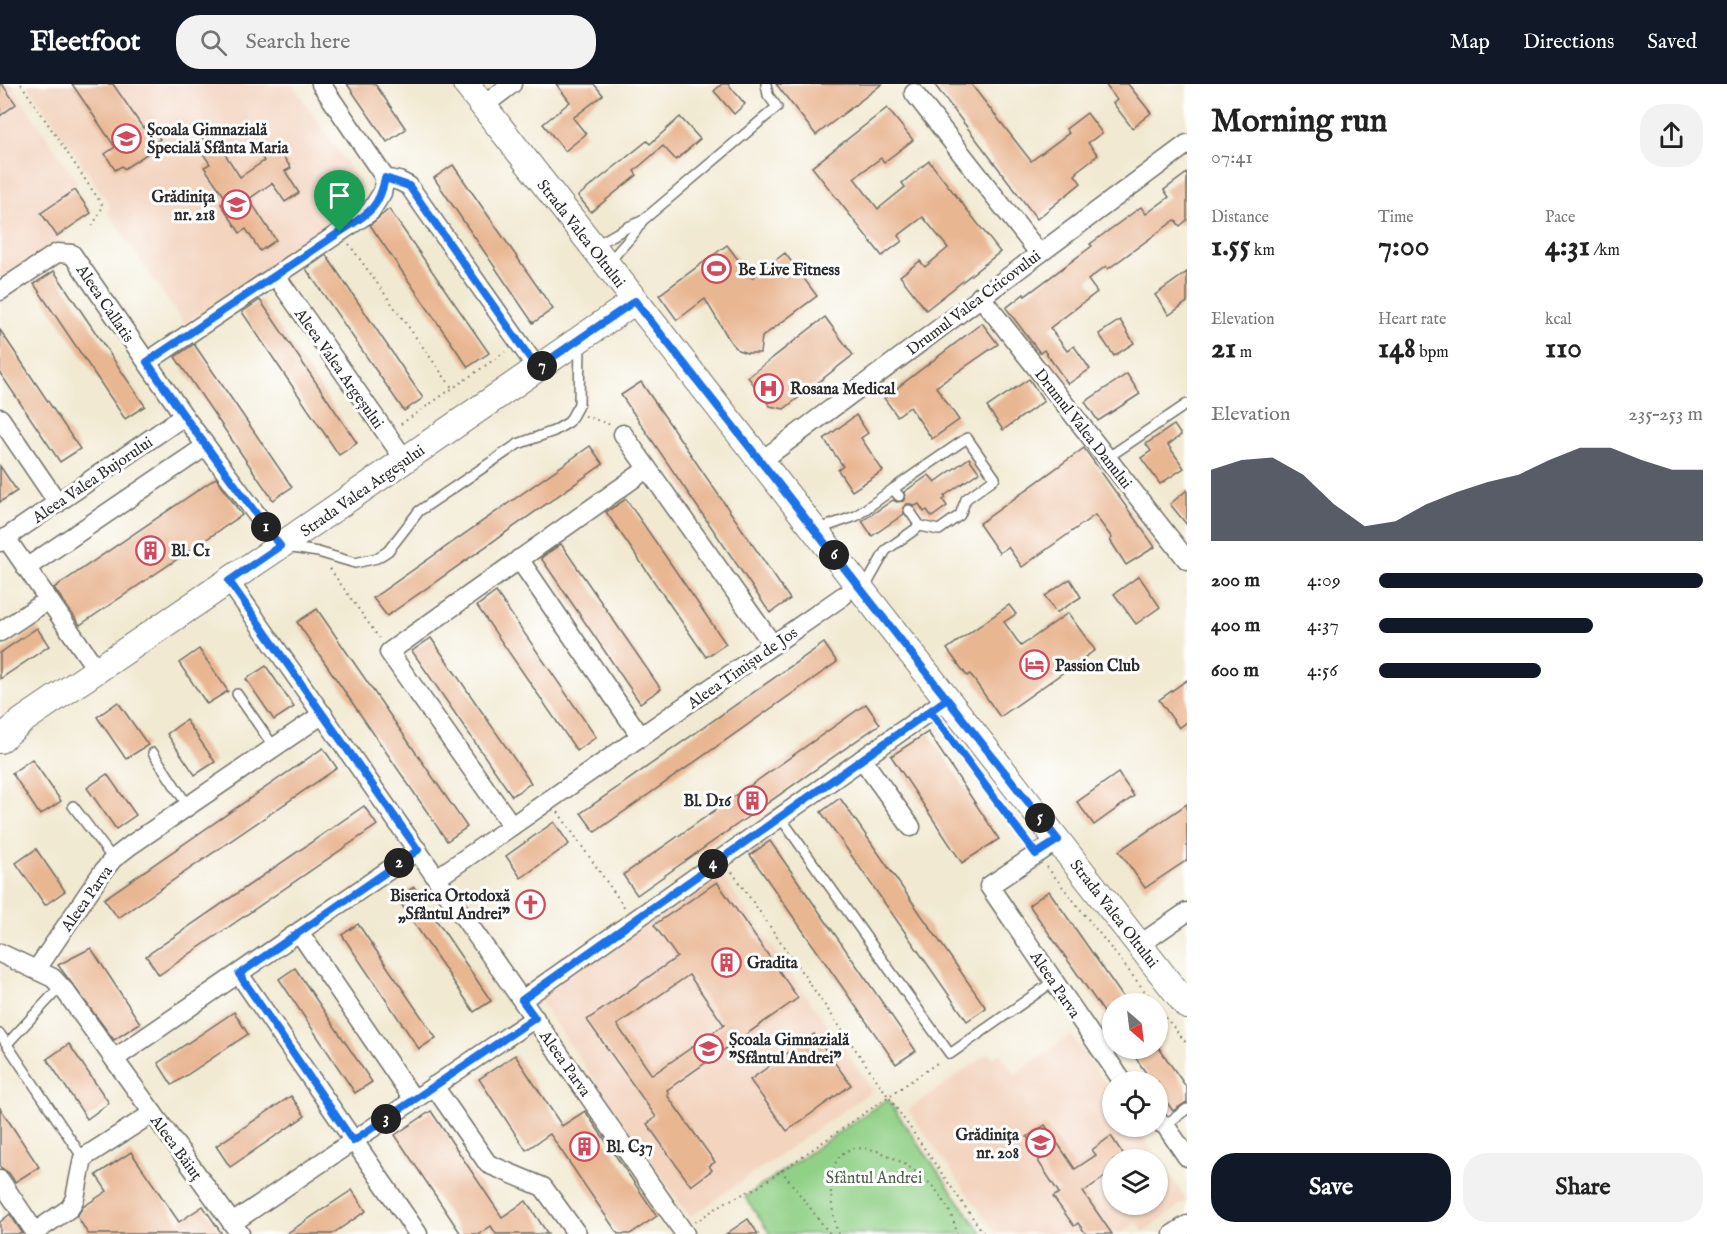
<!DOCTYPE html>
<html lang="en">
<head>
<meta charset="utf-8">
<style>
  body { margin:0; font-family:"IM FELL English",serif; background:#f2f2f2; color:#222; height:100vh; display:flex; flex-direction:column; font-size:22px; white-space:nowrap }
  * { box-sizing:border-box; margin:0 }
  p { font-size:20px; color:#767676 }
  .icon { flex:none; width:33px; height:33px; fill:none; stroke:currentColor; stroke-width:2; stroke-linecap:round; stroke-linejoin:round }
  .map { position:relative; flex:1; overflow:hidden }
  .side { display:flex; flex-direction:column; background:#fff; width:540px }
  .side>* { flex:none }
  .needle { width:39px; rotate:152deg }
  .buttons { position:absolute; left:1102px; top:909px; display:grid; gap:12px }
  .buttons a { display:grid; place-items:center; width:66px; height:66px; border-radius:50%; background:#fff; box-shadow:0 2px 4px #0004; font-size:30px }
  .pin { position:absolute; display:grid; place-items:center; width:51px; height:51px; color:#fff; margin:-62px -26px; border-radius:50% 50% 50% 0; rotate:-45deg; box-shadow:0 0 6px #0007 }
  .pin .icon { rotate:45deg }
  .km { position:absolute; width:30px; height:30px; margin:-15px; border-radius:50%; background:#222; color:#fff; font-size:16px; line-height:30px; text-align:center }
  .round { display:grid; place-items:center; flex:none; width:63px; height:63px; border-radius:24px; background:#f2f2f2 }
  .head { display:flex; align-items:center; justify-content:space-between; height:102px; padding:0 24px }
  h1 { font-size:33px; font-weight:700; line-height:45px }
  .metrics { display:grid; grid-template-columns:repeat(3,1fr); gap:9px; height:102px; padding:6px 24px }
  .metrics div { display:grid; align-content:center }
  .metrics b { font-size:30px; font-weight:700 }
  .metrics small { font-size:16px; font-weight:400 }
  .metrics p { font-size:16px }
  .chart { height:168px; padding:12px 24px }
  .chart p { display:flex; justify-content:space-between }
  .chart svg { width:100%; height:108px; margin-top:6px; fill:#111827; opacity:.7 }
  .button { display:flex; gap:12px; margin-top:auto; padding:12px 24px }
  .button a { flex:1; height:69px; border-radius:24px; background:#111827; color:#fff; font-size:24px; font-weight:700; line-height:69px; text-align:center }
  .button a+a { background:#f2f2f2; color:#222 }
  ul { padding:0 24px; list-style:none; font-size:20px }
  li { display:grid; grid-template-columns:96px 72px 1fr; align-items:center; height:45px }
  li i { height:15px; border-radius:8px; background:#111827 }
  header { display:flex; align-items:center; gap:36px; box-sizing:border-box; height:84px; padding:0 30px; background:#111827; color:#fff }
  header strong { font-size:28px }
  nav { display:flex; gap:33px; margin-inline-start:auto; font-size:21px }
  .search { width:420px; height:54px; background:#f2f2f2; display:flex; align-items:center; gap:15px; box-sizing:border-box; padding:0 21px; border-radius:24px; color:#767676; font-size:22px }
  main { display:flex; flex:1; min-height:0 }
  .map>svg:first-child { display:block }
  .built { fill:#f3d4bf; fill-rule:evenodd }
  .green { fill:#91d087; stroke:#5e7e59; stroke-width:1.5 }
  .building { fill:#e9b692; fill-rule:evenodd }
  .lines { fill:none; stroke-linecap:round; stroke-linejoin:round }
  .service-casing { stroke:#706e65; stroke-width:12 }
  .minor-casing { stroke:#706e65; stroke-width:21 }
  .secondary-casing { stroke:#706e65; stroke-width:28 }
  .path { stroke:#706e65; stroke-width:2; stroke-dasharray:1.5 4.5; stroke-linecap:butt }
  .service { stroke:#fff; stroke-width:9 }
  .minor { stroke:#fff; stroke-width:18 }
  .secondary { stroke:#fff; stroke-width:26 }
  .route-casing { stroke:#fff; stroke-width:12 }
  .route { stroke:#1a73e8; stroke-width:8 }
  .labels { text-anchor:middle; stroke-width:6; stroke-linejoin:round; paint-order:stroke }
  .poi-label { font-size:16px; font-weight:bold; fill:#2b2b2b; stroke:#fff; text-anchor:start }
  .street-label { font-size:16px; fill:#2b2b2b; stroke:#fff }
  .park-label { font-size:16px; fill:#4a5d47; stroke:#fff }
</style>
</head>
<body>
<header>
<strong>Fleetfoot</strong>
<div class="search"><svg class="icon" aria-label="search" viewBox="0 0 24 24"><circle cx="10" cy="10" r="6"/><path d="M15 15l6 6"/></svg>Search here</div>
<nav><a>Map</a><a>Directions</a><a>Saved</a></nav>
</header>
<main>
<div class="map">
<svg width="1187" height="1150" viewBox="0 0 1187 1150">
  <rect width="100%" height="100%" fill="#fff"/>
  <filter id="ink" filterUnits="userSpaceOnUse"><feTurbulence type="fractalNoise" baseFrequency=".0167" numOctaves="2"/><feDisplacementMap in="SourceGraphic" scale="12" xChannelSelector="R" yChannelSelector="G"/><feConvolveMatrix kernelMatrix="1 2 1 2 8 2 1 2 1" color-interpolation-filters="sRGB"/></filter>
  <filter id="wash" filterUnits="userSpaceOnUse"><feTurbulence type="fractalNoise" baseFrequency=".008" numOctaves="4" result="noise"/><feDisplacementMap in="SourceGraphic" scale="24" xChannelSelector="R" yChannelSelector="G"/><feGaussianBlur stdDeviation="1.35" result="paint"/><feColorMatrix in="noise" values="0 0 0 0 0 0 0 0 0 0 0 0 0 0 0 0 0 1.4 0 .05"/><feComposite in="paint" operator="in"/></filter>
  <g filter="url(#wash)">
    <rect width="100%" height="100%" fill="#f1e9d1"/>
    <g class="built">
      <polygon points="0,0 11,0 77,98 75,106 42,129 60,156 0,197"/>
      <polygon points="27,0 292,0 362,102 350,110 358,123 184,240 107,127 111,123"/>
      <polygon points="717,785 873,1006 690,1133 543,922 541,916 542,911"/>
      <path d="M1071,951l42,59v32l23,1 51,73 -43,31 -7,-9 -17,12h-124l-88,-124 81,-57 4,5 7,-5 15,21zM1113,1076h45v44h-45z"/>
    </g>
    <polygon class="green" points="887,1015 982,1150 770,1150 745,1113"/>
    <g id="blocks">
      <g class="building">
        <polygon points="0,0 2,0 16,20 0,32"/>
        <polygon points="72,0 113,0 143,44 150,40 160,55 156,58 159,62 124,85 122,82 115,86 105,70 115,63"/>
        <polygon points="347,0 375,0 406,45 387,58"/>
        <polygon points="556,0 594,0 603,11 573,34 586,50 565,67 543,40 570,18"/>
        <polygon points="722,0 728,0 745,20 734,30 714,7"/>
        <polygon points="776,0 882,0 816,51"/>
        <polygon points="934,0 971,0 1031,77 1069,49 1066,45 1087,29 1102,49 1088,59 1098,71 1077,87 1078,88 1075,91 1081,99 1037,135"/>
        <polygon points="1105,0 1128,0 1151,29 1132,44 1113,19 1117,16"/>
        <polygon points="887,24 913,56 884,78 881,74 854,94 878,125 905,103 902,99 929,77 1000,168 926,226 900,192 920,177 925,183 948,164 923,133 898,152 902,157 882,172 812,83"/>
        <polygon points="680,33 700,55 676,76 663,62 634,87 637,91 591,128 578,112 647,57 650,60"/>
        <polygon points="211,49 240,93 264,77 261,72 276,62 291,84 285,87 299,109 285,118 272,99 249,115 276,156 260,167 246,145 240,149 221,120 227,116 204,83 210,80 196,59"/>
        <polygon points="453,81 553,225 533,239 434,94"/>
        <polygon points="1187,89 1187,136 1180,142 1175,136 1108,185 1106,182 1088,196 1097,208 1050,244 1067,267 1074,262 1090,285 1068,300 1044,266 1040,269 1006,224 1024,210 1025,212 1092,162 1090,160 1141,123 1146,130 1169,113 1164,106"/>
        <polygon points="75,106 91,129 57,152 41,129"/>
        <polygon points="389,125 489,269 468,283 370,141"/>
        <polygon points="727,161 752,194 785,169 817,212 762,253 760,269 747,269 738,266 730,257 705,215 677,236 659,211"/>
        <polygon points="326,171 423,314 404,327 306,185"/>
        <polygon points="54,187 145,322 125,335 34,200"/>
        <polygon points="1187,188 1187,218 1169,231 1155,211"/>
        <polygon points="260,216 357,359 339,371 242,228"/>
        <polygon points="825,233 853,271 784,325 770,322 748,293"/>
        <polygon points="1120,236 1134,259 1114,272 1099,250"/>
        <polygon points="982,239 998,260 936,303 959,336 932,355 910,323 897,332 884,314"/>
        <polygon points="0,246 80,365 60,378 0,289"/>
        <polygon points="194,260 292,403 273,416 175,273"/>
        <polygon points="1127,290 1140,310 1098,337 1085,318"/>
        <polygon points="1029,295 1044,317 1003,346 987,323"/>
        <polygon points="641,298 790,515 770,529 621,311"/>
        <polygon points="856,331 868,349 861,354 883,387 852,407 838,386 843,382 824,355"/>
        <polygon points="1174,341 1181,351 1168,361 1184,384 1160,400 1141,374 1151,367 1146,360"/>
        <polygon points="590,362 603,380 387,532 373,514"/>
        <polygon points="1084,364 1155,463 1126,481 1110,456 1112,454 1095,431 1022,483 1008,463 999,469 979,440"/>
        <polygon points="969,374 979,388 944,412 946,414 943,416 947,422 932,433 927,426 924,428 919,420 915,422 911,420 906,420 903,424 904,430 872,452 862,437 893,416 897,418 903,417 905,414 904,408 929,391 935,398"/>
        <polygon points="0,382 17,407 0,418"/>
        <polygon points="216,394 242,431 80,541 54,504"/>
        <polygon points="1187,406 1187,441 1170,420"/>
        <polygon points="626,415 726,560 706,573 606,428"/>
        <polygon points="561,460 661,605 640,619 541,474"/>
        <polygon points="1139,492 1160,523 1136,540 1114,510"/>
        <polygon points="1070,495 1081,513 1056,529 1045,512"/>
        <polygon points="496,508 596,653 577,667 477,522"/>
        <polygon points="1009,521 1016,530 1004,538 1021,562 1068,529 1095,566 1000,633 970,590 967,592 947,565"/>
        <polygon points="317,525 467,743 447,757 297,538"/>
        <polygon points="37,544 49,562 0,595 0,569"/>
        <polygon points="431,554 531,699 512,712 412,567"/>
        <polygon points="824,559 837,578 595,748 581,729"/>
        <polygon points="199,565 228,607 207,620 179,579"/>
        <polygon points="266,582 294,623 274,636 246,595"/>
        <polygon points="1187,596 1187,638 1179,644 1159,616"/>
        <polygon points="118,618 148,661 126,675 97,633"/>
        <polygon points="866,620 880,640 637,811 623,791"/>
        <polygon points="186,636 215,678 195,691 167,650"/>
        <polygon points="928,648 999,755 962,779 891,672"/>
        <polygon points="323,664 337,684 118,834 104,815"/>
        <polygon points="32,675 61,717 40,731 12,689"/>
        <polygon points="1118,689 1134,712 1094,741 1077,718"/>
        <polygon points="107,690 136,731 116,745 87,704"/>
        <polygon points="840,714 986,924 967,937 821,728"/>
        <polygon points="1187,720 1187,776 1145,804 1119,767"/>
        <polygon points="364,722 377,741 159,891 146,872"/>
        <polygon points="554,738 569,760 521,794 506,772"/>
        <polygon points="770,757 916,967 896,980 750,771"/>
        <polygon points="36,765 65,807 45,821 16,779"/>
        <path d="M717,798l81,116 -131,92 2,4 -2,1 48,67 -6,4 3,4 -21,16 -44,-62 9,-7 -69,-97 90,-63 -23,-32zM689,891l35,50 -72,50 -35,-50z"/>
        <polygon points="414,803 491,917 474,928 397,814"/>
        <polygon points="1049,807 1128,920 1113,920 1113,941 1029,821"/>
        <polygon points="358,840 436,954 419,965 342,851"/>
        <polygon points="91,864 140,939 114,956 58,881"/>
        <polygon points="295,884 372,998 355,1009 279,895"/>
        <polygon points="234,928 248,950 172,1001 158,979"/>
        <polygon points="814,950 851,1001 787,1047 750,996"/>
        <polygon points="69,960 109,1019 87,1035 47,975"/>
        <polygon points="1129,964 1159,964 1187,1004 1187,1018 1173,1027 1158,1006 1158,998 1152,998"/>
        <polygon points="515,971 562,1042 585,1027 657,1132 630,1150 618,1150 550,1050 526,1066 479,995"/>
        <polygon points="291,1012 305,1032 230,1083 216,1062"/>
        <polygon points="0,1024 39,1083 15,1098 9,1089 0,1083"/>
        <polygon points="431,1027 502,1133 526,1117 548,1150 496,1150 491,1142 479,1150 461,1150 395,1051"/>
        <polygon points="1045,1041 1075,1085 1096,1071 1092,1066 1111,1052 1127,1076 1113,1076 1113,1105 1105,1093 1083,1108 1112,1150 1086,1150 1078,1139 1074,1142 1053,1113 1059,1109 1038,1077 1042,1074 1027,1053"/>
        <polygon points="131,1068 179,1138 203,1122 222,1150 88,1150 77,1132 83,1123 107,1107 96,1091"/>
        <polygon points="352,1106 366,1127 332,1150 286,1150"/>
        <polygon points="10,1130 23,1150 0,1150 0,1138"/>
        <polygon points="748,1135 758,1150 726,1150"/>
      </g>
    </g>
  </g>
  <g filter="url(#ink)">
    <use href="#blocks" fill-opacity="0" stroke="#706e65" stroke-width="1.5"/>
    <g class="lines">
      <defs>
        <g id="service">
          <polyline points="596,161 628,143 642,137 777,23 768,11 766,0"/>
          <path d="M609,180c9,-16 25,-26 33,-43"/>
          <polyline points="1107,374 1187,320"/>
          <polyline points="893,405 967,354 995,394 966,415 960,431 939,446 920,442"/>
          <polyline points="816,446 856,432 893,405 899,412"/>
          <polyline points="286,463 318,468 355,479 377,474 388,467 419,427 518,360 554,347 569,338 579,320 580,259"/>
          <polyline points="864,505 886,466 920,442 909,426"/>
          <polyline points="237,610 274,663"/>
          <polyline points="153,669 188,722"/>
          <polyline points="73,722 113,775"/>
          <polyline points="780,733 950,970 1054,897"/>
          <polyline points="0,950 83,1074"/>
          <polyline points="7,960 61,902"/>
          <polyline points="1165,1041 1187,1025"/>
        </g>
        <g id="minor">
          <polyline points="321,0 385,94 399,97 409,102 537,284"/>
          <polyline points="914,9 1039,169"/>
          <polyline points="483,22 512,0"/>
          <polyline points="276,192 405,376"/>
          <polyline points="0,207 57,169 72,170 184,332 280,462"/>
          <polyline points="980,212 1187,476"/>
          <polyline points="147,278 370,128 382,109 385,94"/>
          <polyline points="0,334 58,419"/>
          <polyline points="623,350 773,561"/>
          <polyline points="761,377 1187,60"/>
          <polyline points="6,454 97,586"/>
          <polyline points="0,458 184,332"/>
          <polyline points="519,475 641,653"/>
          <polyline points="26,484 206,362"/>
          <polyline points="229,497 685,1150"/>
          <polyline points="0,548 48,516"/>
          <polyline points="862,675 911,743"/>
          <polyline points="512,742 389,568 647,385"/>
          <polyline points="1058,756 989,802 1123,998"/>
          <polyline points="437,794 843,512"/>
          <polyline points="299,848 414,1016"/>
          <polyline points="1139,861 1187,828"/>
          <polyline points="0,869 53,894 65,907 240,1150"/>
          <polyline points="37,885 101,790 113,775 131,761 323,630"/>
          <polyline points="239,890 418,1150"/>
          <polyline points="522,916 947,615"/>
          <polyline points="114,975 418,766"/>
          <polyline points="434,1002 488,1080 543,1103 577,1150"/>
          <polyline points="1158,1038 1165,1041 1187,1073"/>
          <polyline points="0,1096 35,1148 70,1124 75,1114 83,1074 153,1029"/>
          <polyline points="232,1139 535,934"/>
          <polyline points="1173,1150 1187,1141"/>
        </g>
        <g id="secondary">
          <polyline points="466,0 1187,922"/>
          <polyline points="0,656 22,637 280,462 635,217"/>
        </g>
      </defs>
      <use href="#service" class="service-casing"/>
      <use href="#minor" class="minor-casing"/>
      <use href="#secondary" class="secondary-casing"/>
      <g class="path">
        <polyline points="21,0 103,122 91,145"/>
        <polyline points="349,160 453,305"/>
        <polyline points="585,332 611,341"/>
        <polyline points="401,340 505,268"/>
        <polyline points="330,485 379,554"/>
        <polyline points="938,639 1027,757"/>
        <polyline points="558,728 625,824"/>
        <polyline points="1047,783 1155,920"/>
        <polyline points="732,788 984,1150"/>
        <polyline points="1158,924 1187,960"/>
        <polyline points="781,1086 830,1150"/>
        <polyline points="695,1138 726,1118 758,1103 940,977"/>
        <path d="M838,1150c-6,-20 -14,-64 4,-80 24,-20 77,16 93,35 11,13 19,29 22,45"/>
      </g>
      <use href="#service" class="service"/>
      <use href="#minor" class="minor"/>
      <use href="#secondary" class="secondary"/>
    </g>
  </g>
  <g class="lines" filter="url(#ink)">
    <defs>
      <path id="route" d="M340,148l-193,130 37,54 96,130 -51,35 189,269 -179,124 114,167 182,-123 -13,-18 425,-301 111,141 -22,14 -106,-143 17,-12 -312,-398 -98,67 -128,-182 -24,-8c-6,32 -19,37 -45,54"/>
    </defs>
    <use href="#route" class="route-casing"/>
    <use href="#route" class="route"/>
  </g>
  <defs>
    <symbol id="school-ring" viewBox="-11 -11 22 22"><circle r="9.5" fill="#fff" stroke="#d1495b" stroke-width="1.5"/><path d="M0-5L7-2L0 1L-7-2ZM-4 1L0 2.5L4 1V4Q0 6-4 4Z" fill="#d1495b"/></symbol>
    <symbol id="stadium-ring" viewBox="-11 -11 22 22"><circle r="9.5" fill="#fff" stroke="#d1495b" stroke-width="1.5"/><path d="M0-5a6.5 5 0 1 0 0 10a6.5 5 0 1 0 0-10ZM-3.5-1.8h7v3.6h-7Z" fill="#d1495b"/></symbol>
    <symbol id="hospital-ring" viewBox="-11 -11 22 22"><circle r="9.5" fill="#fff" stroke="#d1495b" stroke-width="1.5"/><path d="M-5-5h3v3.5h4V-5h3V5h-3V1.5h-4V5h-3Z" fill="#d1495b"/></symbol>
    <symbol id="building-ring" viewBox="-11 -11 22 22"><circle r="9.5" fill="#fff" stroke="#d1495b" stroke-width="1.5"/><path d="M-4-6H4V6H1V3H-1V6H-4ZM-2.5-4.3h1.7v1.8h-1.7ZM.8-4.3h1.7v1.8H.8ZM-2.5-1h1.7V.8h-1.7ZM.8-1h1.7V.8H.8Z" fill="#d1495b"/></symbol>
    <symbol id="hotel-ring" viewBox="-11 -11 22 22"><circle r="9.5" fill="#fff" stroke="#d1495b" stroke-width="1.5"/><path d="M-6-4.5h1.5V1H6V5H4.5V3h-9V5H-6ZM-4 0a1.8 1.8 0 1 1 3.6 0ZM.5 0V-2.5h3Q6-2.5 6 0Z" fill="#d1495b"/></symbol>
    <symbol id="church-ring" viewBox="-11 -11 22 22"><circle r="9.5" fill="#fff" stroke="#d1495b" stroke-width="1.5"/><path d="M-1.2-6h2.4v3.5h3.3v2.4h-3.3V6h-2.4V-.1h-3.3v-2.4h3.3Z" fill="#d1495b"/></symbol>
  </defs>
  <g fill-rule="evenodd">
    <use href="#school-ring" x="110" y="38" width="33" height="33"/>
    <use href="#school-ring" x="220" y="104" width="33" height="33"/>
    <use href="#stadium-ring" x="700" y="168" width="33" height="33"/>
    <use href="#hospital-ring" x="752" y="288" width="33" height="33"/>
    <use href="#building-ring" x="134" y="450" width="33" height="33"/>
    <use href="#hotel-ring" x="1018" y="564" width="33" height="33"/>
    <use href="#building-ring" x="736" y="700" width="33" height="33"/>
    <use href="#church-ring" x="514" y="804" width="33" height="33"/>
    <use href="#building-ring" x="710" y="862" width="33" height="33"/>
    <use href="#school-ring" x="692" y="948" width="33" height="33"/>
    <use href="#school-ring" x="1024" y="1042" width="33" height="33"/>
    <use href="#building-ring" x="568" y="1046" width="33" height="33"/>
  </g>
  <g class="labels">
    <g class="poi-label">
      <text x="147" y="51">Școala Gimnazială<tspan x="147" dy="18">Specială Sfânta Maria</tspan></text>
      <text x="215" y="118" text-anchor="end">Grădinița<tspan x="215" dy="18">nr. 218</tspan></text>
      <text x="738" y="191">Be Live Fitness</text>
      <text x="790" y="310">Rosana Medical</text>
      <text x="171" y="472">Bl. C1</text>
      <text x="1055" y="587">Passion Club</text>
      <text x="731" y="722" text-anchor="end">Bl. D16</text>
      <text x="510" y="817" text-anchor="end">Biserica Ortodoxă<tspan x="510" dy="18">„Sfântul Andrei”</tspan></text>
      <text x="747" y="884">Gradita</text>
      <text x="729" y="961">Școala Gimnazială<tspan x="729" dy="18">"Sfântul Andrei"</tspan></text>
      <text x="1019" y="1056" text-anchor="end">Grădinița<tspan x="1019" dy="18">nr. 208</tspan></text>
      <text x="606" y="1068">Bl. C37</text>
    </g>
    <g class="street-label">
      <text transform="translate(582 149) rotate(52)" y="6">Strada Valea Oltului</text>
      <text transform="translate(973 218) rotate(-37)" y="6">Drumul Valea Cricovului</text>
      <text transform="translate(106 219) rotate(56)" y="6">Aleea Callatis</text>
      <text transform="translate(340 284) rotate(55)" y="6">Aleea Valea Argeșului</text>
      <text transform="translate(1084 344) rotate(52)" y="6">Drumul Valea Danului</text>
      <text transform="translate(92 395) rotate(-34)" y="6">Aleea Valea Bujorului</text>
      <text transform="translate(362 406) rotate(-35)" y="6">Strada Valea Argeșului</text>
      <text transform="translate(742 583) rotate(-35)" y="6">Aleea Timișu de Jos</text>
      <text transform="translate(86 814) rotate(-55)" y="6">Aleea Parva</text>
      <text transform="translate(1115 829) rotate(52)" y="6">Strada Valea Oltului</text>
      <text transform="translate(1056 900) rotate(56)" y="6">Aleea Parva</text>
      <text transform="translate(566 979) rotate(55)" y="6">Aleea Parva</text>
      <text transform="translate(177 1063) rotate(54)" y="6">Aleea Băiuț</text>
    </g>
    <g class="park-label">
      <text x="874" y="1099">Sfântul Andrei</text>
    </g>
  </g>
</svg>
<div class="buttons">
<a><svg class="needle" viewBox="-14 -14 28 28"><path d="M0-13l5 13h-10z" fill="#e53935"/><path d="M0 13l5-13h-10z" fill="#767676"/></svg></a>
<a><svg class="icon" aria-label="locate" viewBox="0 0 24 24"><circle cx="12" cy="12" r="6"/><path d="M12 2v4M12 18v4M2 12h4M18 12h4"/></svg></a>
<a><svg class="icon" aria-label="layers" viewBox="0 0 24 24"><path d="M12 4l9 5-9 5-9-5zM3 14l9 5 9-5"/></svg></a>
</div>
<div class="pin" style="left:340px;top:148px;background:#1e9e55"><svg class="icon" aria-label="arrive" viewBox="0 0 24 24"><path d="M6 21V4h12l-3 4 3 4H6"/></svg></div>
<b class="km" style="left:266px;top:443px">1</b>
<b class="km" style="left:399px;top:779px">2</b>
<b class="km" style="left:386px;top:1035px">3</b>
<b class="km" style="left:713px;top:780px">4</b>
<b class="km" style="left:1040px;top:734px">5</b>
<b class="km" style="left:834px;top:471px">6</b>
<b class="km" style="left:542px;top:282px">7</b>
</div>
<section class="side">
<div class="head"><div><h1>Morning run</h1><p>07:41</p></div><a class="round"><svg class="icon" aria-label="share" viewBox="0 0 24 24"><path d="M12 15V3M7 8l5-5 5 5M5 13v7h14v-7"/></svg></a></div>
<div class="metrics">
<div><p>Distance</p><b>1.55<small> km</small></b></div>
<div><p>Time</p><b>7:00</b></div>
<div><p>Pace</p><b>4:31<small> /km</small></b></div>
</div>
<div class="metrics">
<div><p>Elevation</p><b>21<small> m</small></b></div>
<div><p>Heart rate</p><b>148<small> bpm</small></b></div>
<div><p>kcal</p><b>110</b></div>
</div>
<div class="chart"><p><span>Elevation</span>235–253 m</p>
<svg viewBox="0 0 160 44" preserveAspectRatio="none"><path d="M0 44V15L10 11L20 10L30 17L40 29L50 38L60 36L70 29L80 24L90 20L100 17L110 11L120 6L130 6L140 11L150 15L160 15V44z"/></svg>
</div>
<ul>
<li><b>200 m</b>4:09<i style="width:100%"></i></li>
<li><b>400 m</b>4:37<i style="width:66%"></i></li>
<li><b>600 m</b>4:56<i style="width:50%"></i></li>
</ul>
<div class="button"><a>Save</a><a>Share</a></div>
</section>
</main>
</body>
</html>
